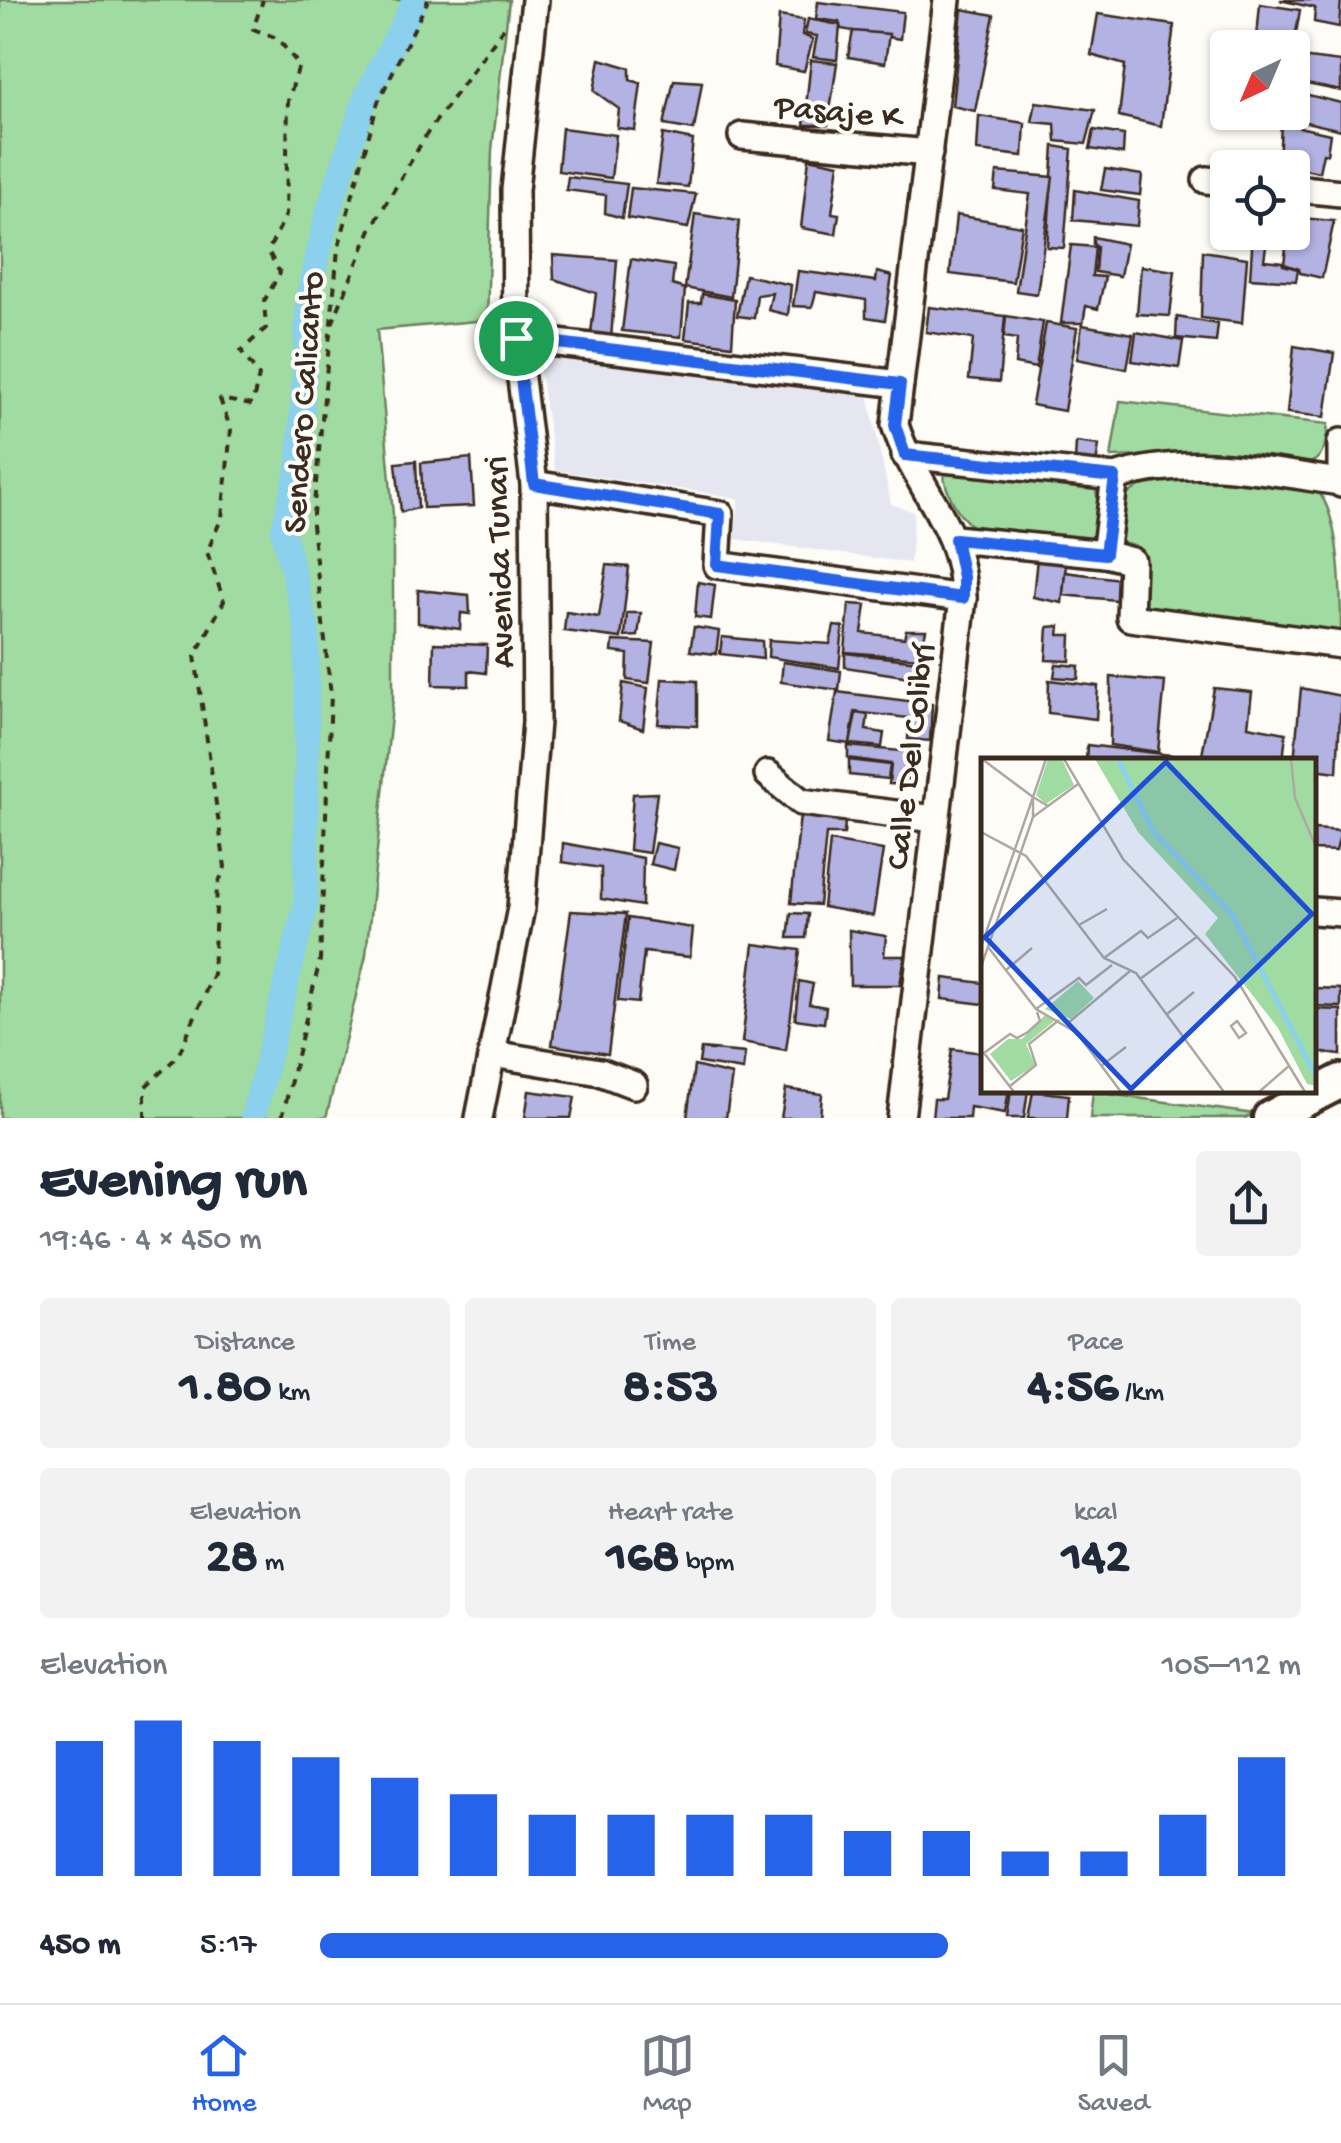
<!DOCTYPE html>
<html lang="en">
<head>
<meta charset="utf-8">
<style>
  body { margin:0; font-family:"Gochi Hand",sans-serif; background:#f2f2f3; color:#1f2937; height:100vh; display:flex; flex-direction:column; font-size:38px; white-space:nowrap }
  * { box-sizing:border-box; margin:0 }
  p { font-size:32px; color:#747a83 }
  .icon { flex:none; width:55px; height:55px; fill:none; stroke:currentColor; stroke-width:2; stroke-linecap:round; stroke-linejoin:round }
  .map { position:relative; height:1118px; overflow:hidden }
  .sheet { display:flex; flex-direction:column; background:#fff; flex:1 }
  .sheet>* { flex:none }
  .needle { width:65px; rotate:224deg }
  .fabs { position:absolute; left:1210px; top:30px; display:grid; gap:20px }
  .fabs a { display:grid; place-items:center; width:100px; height:100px; border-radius:10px; background:#fff; box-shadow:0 2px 8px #0004; font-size:50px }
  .pin { position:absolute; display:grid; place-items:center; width:85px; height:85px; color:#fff; margin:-42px; border:5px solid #fff; border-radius:50%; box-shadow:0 2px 10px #0007 }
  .round { display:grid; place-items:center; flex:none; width:105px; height:105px; border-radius:10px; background:#f2f2f3 }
  .overview { display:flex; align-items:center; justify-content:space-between; height:170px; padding:0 40px }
  h1 { font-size:55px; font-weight:800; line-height:75px }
  .stats { display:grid; grid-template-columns:repeat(3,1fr); gap:15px; height:170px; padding:10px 40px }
  .stats div { display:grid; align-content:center; border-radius:10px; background:#f2f2f3; text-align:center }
  .stats b { font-size:50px; font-weight:800 }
  .stats small { font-size:28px; font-weight:400 }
  .stats p { font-size:28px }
  .chart { height:280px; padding:20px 40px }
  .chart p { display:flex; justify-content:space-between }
  .chart svg { width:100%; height:180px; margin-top:10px; stroke:#2563eb; stroke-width:6 }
  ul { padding:0 40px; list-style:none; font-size:32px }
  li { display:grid; grid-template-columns:160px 120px 1fr; align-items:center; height:75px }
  li i { height:25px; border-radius:12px; background:#2563eb }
  .tabs { display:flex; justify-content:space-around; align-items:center; height:140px; border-top:2px solid #e0e1e3; background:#fff; font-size:28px; color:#747a83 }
  .tabs a { display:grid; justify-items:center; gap:5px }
  .tabs .active { color:#2563eb }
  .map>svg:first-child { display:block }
  .built { fill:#e6e6f1 }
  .green { fill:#a0dba1; stroke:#6e8260; stroke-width:2.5 }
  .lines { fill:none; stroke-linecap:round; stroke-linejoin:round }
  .canal { stroke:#8bd0ec; stroke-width:25 }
  .building { fill:#b2b2e3; stroke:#3b2a1e; stroke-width:2.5 }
  .minor-casing { stroke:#3b2a1e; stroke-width:32 }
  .major-casing { stroke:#3b2a1e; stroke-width:40 }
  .path { stroke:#3b2a1e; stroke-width:4; stroke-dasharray:8 8; stroke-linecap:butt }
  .minor { stroke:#fdfcf7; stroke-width:25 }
  .major { stroke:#fdfcf7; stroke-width:32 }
  .route-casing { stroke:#fff; stroke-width:20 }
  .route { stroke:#2563eb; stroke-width:12 }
  .labels { text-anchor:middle; stroke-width:8; stroke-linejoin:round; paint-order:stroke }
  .street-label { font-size:35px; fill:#3b2a1e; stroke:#fdfcf7 }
  .inset-river { fill:none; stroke:#8bd0ec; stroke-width:5 }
  .inset-road { fill:none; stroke:#afa8a0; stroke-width:2.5 }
  .view { fill:#1d4ed8; fill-opacity:0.15; stroke:#1d4ed8; stroke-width:5 }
  .inset-edge { fill:none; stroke:#3b2a1e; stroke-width:5 }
</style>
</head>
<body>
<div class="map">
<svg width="1341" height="1118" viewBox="0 0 1341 1118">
  <rect width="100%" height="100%" fill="#fdfcf7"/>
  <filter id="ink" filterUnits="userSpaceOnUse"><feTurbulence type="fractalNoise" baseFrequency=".01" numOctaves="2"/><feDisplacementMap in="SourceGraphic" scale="20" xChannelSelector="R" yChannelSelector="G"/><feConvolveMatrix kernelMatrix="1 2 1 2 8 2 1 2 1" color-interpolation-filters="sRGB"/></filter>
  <g filter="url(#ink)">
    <polygon class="built" points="545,355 868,395 891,504 914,512 910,563 735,539 739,498 555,470 539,365"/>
    <g class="green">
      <polygon points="0,0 509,0 492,150 487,320 377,330 393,515 393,698 366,955 326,1118 0,1118"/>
      <path d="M1120,401l208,23c-2,18 -2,32 -19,40l-101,-10 -97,3z"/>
      <path d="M944,471l150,16c7,13 5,43 -5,55l-115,-14c-15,-11 -31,-39 -30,-57z"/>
      <path d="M1193,475l122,13c26,24 26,108 26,147l-196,-27 -25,-62 3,-48 24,-18z"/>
      <polygon points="1093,1092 1254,1114 1245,1118 1090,1118"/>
    </g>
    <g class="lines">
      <polyline class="canal" points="253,1118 306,904 307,629 283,531 299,466 309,293 328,212 366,96 415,0"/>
    </g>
    <g class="building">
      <polygon points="1280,0 1341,0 1339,27 1314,22 1315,8"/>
      <polygon points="818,2 903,12 900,39 841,29 839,22 816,19"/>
      <polygon points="1260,4 1300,10 1292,56 1292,48 1256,48"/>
      <polygon points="962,9 994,15 975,111 952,106"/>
      <polygon points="1098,14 1174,25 1161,126 1119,116 1125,65 1091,55"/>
      <polygon points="779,16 804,20 802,35 813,39 804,71 775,66"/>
      <polygon points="808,19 840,25 837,60 813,57 817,36 805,34"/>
      <polygon points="853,31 889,34 885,63 848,57"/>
      <polygon points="1292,56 1341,62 1341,91 1292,81"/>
      <polygon points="600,59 630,68 630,80 641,83 635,130 617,128 619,109 594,91"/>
      <polygon points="811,60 837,63 828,125 804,125"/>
      <polygon points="674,80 702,82 694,130 664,125"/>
      <polygon points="1292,91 1341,103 1341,130 1279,116 1279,112 1292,112"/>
      <polygon points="1036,102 1095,110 1086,144 1056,141 1055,124 1032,122"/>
      <polygon points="979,116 1025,123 1023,156 977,151"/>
      <polygon points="1281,123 1330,134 1327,154 1323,153 1319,172 1279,164"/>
      <polygon points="562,128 616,135 611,178 558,171"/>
      <polygon points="1094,130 1124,135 1123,154 1090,149"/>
      <polygon points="663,134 693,140 688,187 656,184"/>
      <polygon points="1054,146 1072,149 1064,248 1047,247"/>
      <polygon points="809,158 839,164 832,213 839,214 836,234 801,228"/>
      <polygon points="1105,169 1142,175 1140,195 1101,190"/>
      <polygon points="997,172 1053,177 1037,294 1016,291 1030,194 995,190"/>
      <polygon points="568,177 627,184 622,218 605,213 606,195 566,190"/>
      <polygon points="631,188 696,194 688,228 627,218"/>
      <polygon points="1075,190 1139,201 1137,226 1073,220"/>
      <polygon points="695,214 739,221 731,297 685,288"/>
      <polygon points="956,215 1022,226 1013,282 950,274"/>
      <polygon points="1292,217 1334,221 1322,278 1300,273 1299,269 1284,264 1288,232 1292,232"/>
      <polygon points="1253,232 1268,232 1264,260 1282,262 1283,265 1298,269 1296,281 1250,278"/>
      <polygon points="1093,237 1126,244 1120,276 1095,272 1097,247 1093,244"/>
      <polygon points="1071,245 1095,247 1092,276 1105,277 1098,309 1086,306 1083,323 1061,323"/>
      <polygon points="1203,251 1247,258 1242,323 1201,318"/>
      <polygon points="553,255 617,260 611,339 591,333 596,293 554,279"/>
      <polygon points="631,259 674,266 672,285 685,289 681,337 622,331"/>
      <polygon points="1141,266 1175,271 1170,316 1137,314"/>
      <polygon points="798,271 876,281 877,272 892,276 885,320 866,317 866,300 816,292 812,307 793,306"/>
      <polygon points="745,275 791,285 788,315 768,310 772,293 757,295 754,318 737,316"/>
      <polygon points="702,294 735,300 732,345 685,339 689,303 701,303"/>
      <polygon points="929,307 1005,316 999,382 969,379 973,339 926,332"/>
      <polygon points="1006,316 1043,322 1036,368 1015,364 1017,339 1004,337"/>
      <polygon points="1177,317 1218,324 1216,342 1176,338"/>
      <polygon points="1046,323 1077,328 1064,411 1032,405"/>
      <polygon points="1082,325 1133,334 1127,369 1077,359"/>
      <polygon points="1136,332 1183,341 1179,368 1132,361"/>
      <polygon points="1294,346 1334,353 1325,417 1287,413"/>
      <polygon points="1076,442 1099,445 1096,464 1075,462"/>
      <polygon points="471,458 474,506 423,508 421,463"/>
      <polygon points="416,461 418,508 401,512 396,463"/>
      <polygon points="1037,558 1066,564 1062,603 1033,597"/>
      <polygon points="607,565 629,567 621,638 564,631 566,612 599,617"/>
      <polygon points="1065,572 1128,580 1126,601 1063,595"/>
      <polygon points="698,582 715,585 711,619 695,617"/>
      <polygon points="418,590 469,595 470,614 461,613 460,629 418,623"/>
      <polygon points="849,604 866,605 862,633 904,638 906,630 926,630 920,658 845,652"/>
      <polygon points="627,613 641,613 638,636 625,637"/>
      <polygon points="834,626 843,627 839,668 768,657 769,640 830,644"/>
      <polygon points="1060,626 1059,635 1071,635 1070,661 1046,660 1048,627"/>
      <polygon points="694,627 719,631 716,654 690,651"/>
      <polygon points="722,637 762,641 763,659 720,654"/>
      <polygon points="613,641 654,643 649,683 627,680 628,654 612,652"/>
      <polygon points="434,643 487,645 486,673 469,671 469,686 433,685"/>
      <polygon points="845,653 919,661 916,678 845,667"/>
      <polygon points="783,662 841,671 839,690 781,682"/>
      <polygon points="1056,664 1079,666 1078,679 1054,677"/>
      <polygon points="1111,677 1165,682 1158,752 1110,745"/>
      <polygon points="662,679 697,681 697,726 658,724"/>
      <polygon points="1049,680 1098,686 1096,719 1048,713"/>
      <polygon points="623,683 648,688 643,729 619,721"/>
      <polygon points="1214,688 1252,692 1248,726 1286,733 1283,761 1201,761"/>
      <polygon points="1301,688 1341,696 1337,772 1314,769 1314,761 1294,761"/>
      <polygon points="837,692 932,704 930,741 908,739 909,718 855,712 850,744 829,741"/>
      <polygon points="856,713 868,715 866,730 884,733 882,747 850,744"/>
      <polygon points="1087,745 1172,755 1172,761 1086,761"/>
      <polygon points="848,746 912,752 908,785 889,784 891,764 848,758"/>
      <polygon points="849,760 890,765 888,779 849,775"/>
      <polygon points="657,793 649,853 629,850 633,794"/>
      <polygon points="800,815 845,821 844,834 826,834 819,905 791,903"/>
      <polygon points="1314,829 1341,831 1336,851 1314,850"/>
      <polygon points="830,841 883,850 873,916 823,907"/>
      <polygon points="563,843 643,858 642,906 601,899 601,868 562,862"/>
      <polygon points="655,843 678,848 674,870 650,864"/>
      <polygon points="571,911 626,914 608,1054 552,1045"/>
      <polygon points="791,913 808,914 806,938 788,938"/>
      <polygon points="628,918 693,928 690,957 644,952 638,1003 618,1001"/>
      <polygon points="849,930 886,936 884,956 905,956 900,985 850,985"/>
      <polygon points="754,944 800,950 786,1050 742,1042"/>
      <polygon points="944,978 984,983 984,1004 942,999"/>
      <polygon points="799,981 813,984 809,1004 826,1007 824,1023 795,1019"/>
      <polygon points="1314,988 1341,989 1341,1007 1314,1006"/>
      <polygon points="1314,1009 1341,1010 1341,1055 1315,1052"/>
      <polygon points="701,1049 745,1053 743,1070 699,1063"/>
      <polygon points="952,1049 984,1053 984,1090 1009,1090 1005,1113 970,1107 969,1118 932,1118 934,1099 944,1099"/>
      <polygon points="694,1066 732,1075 726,1118 687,1118"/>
      <polygon points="786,1089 822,1094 820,1118 781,1118"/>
      <polygon points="1011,1090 1028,1090 1024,1118 1007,1118"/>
      <polygon points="529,1091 575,1097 571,1118 525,1118"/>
      <polygon points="1033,1091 1069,1095 1067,1118 1028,1118"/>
    </g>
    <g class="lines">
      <defs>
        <g id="minor">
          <polyline points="742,136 929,153"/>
          <polyline points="1206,180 1228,182"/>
          <polyline points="1292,188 1341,193"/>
          <polyline points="516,338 900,384"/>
          <polyline points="1341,442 1341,484"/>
          <path d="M905,455l210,22c75,-23 149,-6 225,5"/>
          <polyline points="534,484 720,514 717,565 963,598"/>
          <polyline points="955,539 1105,554 1132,561 1130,618 1341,645"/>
          <polyline points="1105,554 1115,477"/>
          <polyline points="768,774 801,802 935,819"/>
          <polyline points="1314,911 1341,913"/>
          <polyline points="493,1054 600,1072 634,1085"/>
          <polyline points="479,1118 521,908 536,722 534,484 516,338 515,190 535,0"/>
          <path d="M901,1118l62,-520c0,-72 -47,-108 -68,-173l52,-425"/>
        </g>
        <polyline id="major" points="1270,1118 1341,1081"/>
      </defs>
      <use href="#minor" class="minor-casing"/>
      <use href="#major" class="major-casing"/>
      <g class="path">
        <polyline points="332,324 371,229 428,132 508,22"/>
        <polyline points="145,1118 145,1087 178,1056 213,974 217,887 225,867 195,656 224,601 207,552 222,517 231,430 220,399 252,405 259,376 241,351 266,328 264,301 280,273 268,251 286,215 288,101 299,65 277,38 253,29 263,0"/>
        <polyline points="282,1118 320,960 331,695 312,525 338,249 378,102 428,0"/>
      </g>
      <use href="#minor" class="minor"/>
      <use href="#major" class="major"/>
    </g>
  </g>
  <g class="lines" filter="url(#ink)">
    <defs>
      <polygon id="route" points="516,338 900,384 895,425 905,455 1115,477 1105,554 955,539 963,577 963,598 717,565 720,514 534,484"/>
    </defs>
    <use href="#route" class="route-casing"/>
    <use href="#route" class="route"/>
  </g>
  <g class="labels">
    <g class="street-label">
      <text transform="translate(838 109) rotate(5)" y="12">Pasaje K</text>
      <text transform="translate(301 402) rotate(-86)" y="12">Sendero Calicanto</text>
      <text transform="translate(497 562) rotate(-92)" y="12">Avenida Tunari</text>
      <text transform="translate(908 756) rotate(-83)" y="12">Calle Del Colibrí</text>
    </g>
  </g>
  <g transform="translate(981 758)">
    <rect width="335" height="335" fill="#fdfcf7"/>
    <path d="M67,1h14l12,26 -28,19 -10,-9zM114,1h221v327l-9,-2 -29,-56 -73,-94 13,-16 -80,-86zM97,223l16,17 -23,21 -26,-10zM64,257l9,6 -28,23 9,21 -24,16 -21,-27 18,-15h14z" fill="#a0dba1"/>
    <path class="inset-river" d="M137,1l35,72 79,83 84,162"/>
    <path class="inset-road" d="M1,1l51,38M65,1l-13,38 15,9M83,1l59,100 112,118 70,115M310,1l4,39 21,49M52,59l45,-33M0,74l45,24 78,102 32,15 88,119M98,167l28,-16M0,189l52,-150M7,189l48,62 41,24 44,59M123,200l37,-27 7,7 29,-20M0,209l52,-150v-20M25,212l26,-22M159,221l58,-43M55,251l43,-31 7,7 26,-20M186,256l27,-22M256,263l9,12 -7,5 -8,-12zM87,265l62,-52M120,308l25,-19M29,328l26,-21 -7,-21 30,-24M33,334l-30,-39 26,-19 7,4 11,-6 12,-11 -3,-9M278,334l31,-27"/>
    <path class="view" d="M185,4l146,152 -181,175 -146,-152z"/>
    <rect width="335" height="335" class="inset-edge"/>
  </g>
</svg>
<div class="fabs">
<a><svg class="needle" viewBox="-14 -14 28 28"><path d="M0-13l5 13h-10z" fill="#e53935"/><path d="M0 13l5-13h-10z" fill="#747a83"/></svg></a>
<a><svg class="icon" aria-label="locate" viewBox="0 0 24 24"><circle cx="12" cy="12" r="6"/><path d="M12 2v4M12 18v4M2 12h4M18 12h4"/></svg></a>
</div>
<div class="pin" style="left:516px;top:338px;background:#1e9e55"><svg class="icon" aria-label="arrive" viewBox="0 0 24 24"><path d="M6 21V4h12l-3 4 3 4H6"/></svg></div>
</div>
<section class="sheet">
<div class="overview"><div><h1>Evening run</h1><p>19:46 · 4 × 450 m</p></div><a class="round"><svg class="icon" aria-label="share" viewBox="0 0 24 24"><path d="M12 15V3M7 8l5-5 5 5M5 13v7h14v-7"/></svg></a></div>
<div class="stats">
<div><p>Distance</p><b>1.80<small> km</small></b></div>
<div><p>Time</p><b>8:53</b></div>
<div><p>Pace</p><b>4:56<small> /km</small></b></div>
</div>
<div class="stats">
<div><p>Elevation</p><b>28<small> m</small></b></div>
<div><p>Heart rate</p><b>168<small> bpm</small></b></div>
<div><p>kcal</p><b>142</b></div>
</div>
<div class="chart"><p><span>Elevation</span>105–112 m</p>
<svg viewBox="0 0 160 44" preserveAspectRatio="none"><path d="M5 44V11M15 44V6M25 44V11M35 44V15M45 44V20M55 44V24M65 44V29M75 44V29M85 44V29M95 44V29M105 44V33M115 44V33M125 44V38M135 44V38M145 44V29M155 44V15"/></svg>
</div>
<ul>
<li><b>450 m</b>5:17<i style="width:64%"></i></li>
</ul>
</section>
<nav class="tabs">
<a class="active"><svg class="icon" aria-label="home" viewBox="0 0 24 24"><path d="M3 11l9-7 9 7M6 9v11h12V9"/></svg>Home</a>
<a><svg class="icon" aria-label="map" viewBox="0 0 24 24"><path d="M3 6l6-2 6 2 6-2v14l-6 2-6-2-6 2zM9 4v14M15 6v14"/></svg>Map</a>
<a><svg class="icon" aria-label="saved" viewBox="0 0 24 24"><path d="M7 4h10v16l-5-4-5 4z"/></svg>Saved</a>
</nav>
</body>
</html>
